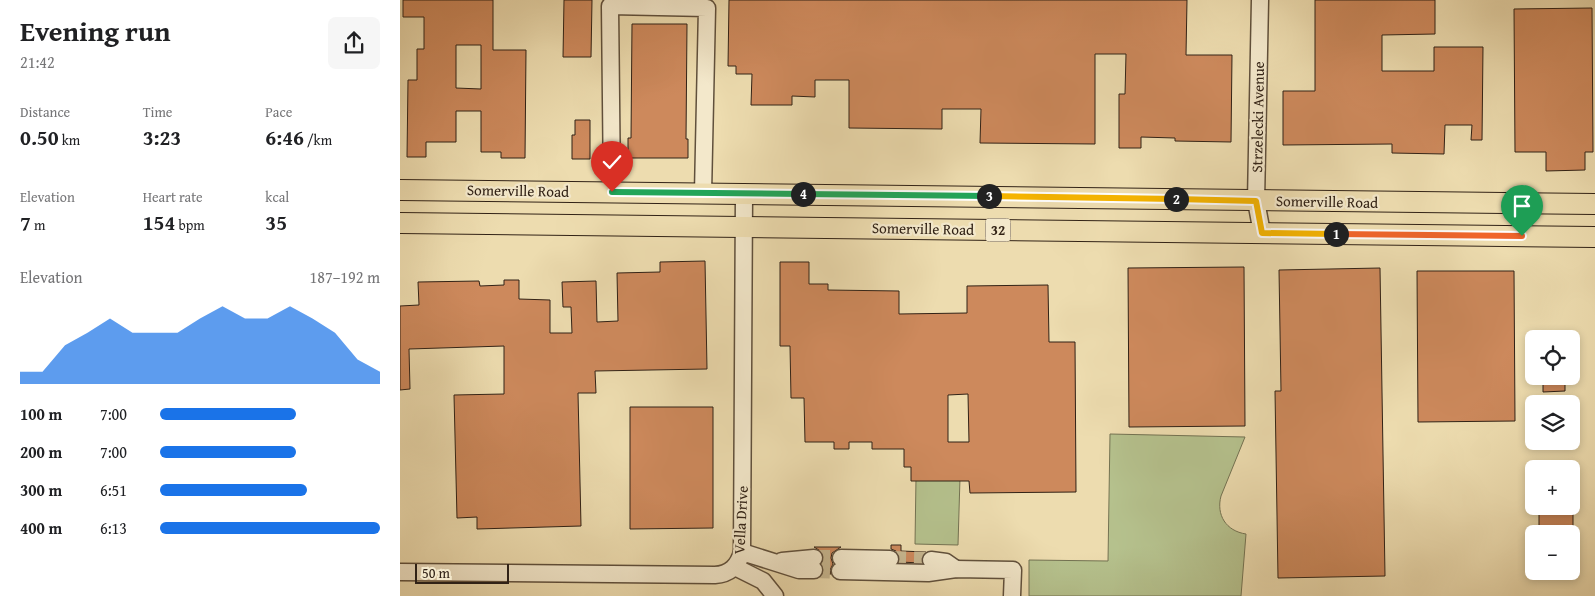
<!DOCTYPE html>
<html lang="en">
<head>
<meta charset="utf-8">
<style>
  body { margin:0; font-family:"Gentium Book Plus",serif; background:#f6f6f6; color:#202124; height:100vh; display:flex; flex-direction:column; font-size:19px; white-space:nowrap }
  * { box-sizing:border-box; margin:0 }
  p { font-size:16px; color:#757577 }
  .icon { flex:none; width:28px; height:28px; fill:none; stroke:currentColor; stroke-width:2; stroke-linecap:round; stroke-linejoin:round }
  .map { position:relative; flex:1; overflow:hidden }
  .side { display:flex; flex-direction:column; background:#fff; width:400px }
  .side>* { flex:none }
  .controls { position:absolute; left:1125px; top:330px; display:grid; gap:10px }
  .controls a { display:grid; place-items:center; width:55px; height:55px; border-radius:8px; background:#fff; box-shadow:0 2px 8px #0003; font-size:25px }
  .scale { position:absolute; left:15px; bottom:12px; width:94px; box-sizing:border-box; padding-left:5px; border:2px solid #312216; border-top:0; font-size:14px; line-height:18px; white-space:nowrap; color:#312216; -webkit-text-stroke:4px #f3e8cb; paint-order:stroke }
  .pin { position:absolute; display:grid; place-items:center; width:42px; height:42px; color:#fff; margin:-51px -21px; border-radius:50% 50% 50% 0; rotate:-45deg; box-shadow:0 0 5px #0007 }
  .pin .icon { rotate:45deg }
  .km { position:absolute; width:25px; height:25px; margin:-12px; border-radius:50%; background:#222; color:#fff; font-size:14px; line-height:25px; text-align:center }
  .round { display:grid; place-items:center; flex:none; width:52px; height:52px; border-radius:8px; background:#f6f6f6 }
  .overview { display:flex; align-items:center; justify-content:space-between; height:85px; padding:0 20px }
  h1 { font-size:28px; font-weight:600; line-height:38px }
  .metrics { display:grid; grid-template-columns:repeat(3,1fr); gap:8px; height:85px; padding:5px 20px }
  .metrics div { display:grid; align-content:center }
  .metrics b { font-size:21px; font-weight:600 }
  .metrics small { font-size:14px; font-weight:400 }
  .metrics p { font-size:14px }
  .chart { height:140px; padding:10px 20px }
  .chart p { display:flex; justify-content:space-between }
  .chart svg { width:100%; height:90px; margin-top:5px; fill:#1a73e8; opacity:.7 }
  ul { padding:0 20px; list-style:none; font-size:16px }
  li { display:grid; grid-template-columns:80px 60px 1fr; align-items:center; height:38px }
  li i { height:12px; border-radius:6px; background:#1a73e8 }
  main { display:flex; flex:1; min-height:0 }
  .map>svg:first-child { display:block }
  .green { fill:#b5c18d; stroke:#737252 }
  .building { fill:#cd895c; stroke:#312216; fill-rule:evenodd }
  .lines { fill:none; stroke-linecap:round; stroke-linejoin:round }
  .minor-tunnel { stroke:#c7b790; stroke-width:16; stroke-dasharray:16 8; stroke-linecap:butt }
  .minor-casing { stroke:#60503c; stroke-width:19 }
  .major-casing { stroke:#312216; stroke-width:22 }
  .minor { stroke:#f3e8cb; stroke-width:16 }
  .major { stroke:#eddcaf; stroke-width:20 }
  .split-1-casing { stroke:#fff; stroke-width:10 }
  .split-2-casing { stroke:#fff; stroke-width:10 }
  .split-3-casing { stroke:#fff; stroke-width:10 }
  .split-4-casing { stroke:#fff; stroke-width:10 }
  .split-5-casing { stroke:#fff; stroke-width:10 }
  .split-1 { stroke:#f0652b; stroke-width:6 }
  .split-2 { stroke:#f5b400; stroke-width:6 }
  .split-3 { stroke:#f5b400; stroke-width:6 }
  .split-4 { stroke:#22a559; stroke-width:6 }
  .split-5 { stroke:#22a559; stroke-width:6 }
  .labels { text-anchor:middle; stroke-width:4.5; stroke-linejoin:round; paint-order:stroke }
  .shield { fill:#f3e8cb; stroke:#6b5d4c; stroke-width:1 }
  .shield-label { font-size:14px; font-weight:bold; fill:#312216 }
  .street-label { font-size:15px; fill:#312216; stroke:#f3e8cb }
</style>
</head>
<body>
<main>
<section class="side">
<div class="overview"><div><h1>Evening run</h1><p>21:42</p></div><a class="round"><svg class="icon" aria-label="share" viewBox="0 0 24 24"><path d="M12 15V3M7 8l5-5 5 5M5 13v7h14v-7"/></svg></a></div>
<div class="metrics">
<div><p>Distance</p><b>0.50<small> km</small></b></div>
<div><p>Time</p><b>3:23</b></div>
<div><p>Pace</p><b>6:46<small> /km</small></b></div>
</div>
<div class="metrics">
<div><p>Elevation</p><b>7<small> m</small></b></div>
<div><p>Heart rate</p><b>154<small> bpm</small></b></div>
<div><p>kcal</p><b>35</b></div>
</div>
<div class="chart"><p><span>Elevation</span>187–192 m</p>
<svg viewBox="0 0 160 44" preserveAspectRatio="none"><path d="M0 44V38L10 38L20 25L30 19L40 12L50 19L60 19L70 19L80 12L90 6L100 12L110 12L120 6L130 12L140 19L150 32L160 38V44z"/></svg>
</div>
<ul>
<li><b>100 m</b>7:00<i style="width:62%"></i></li>
<li><b>200 m</b>7:00<i style="width:62%"></i></li>
<li><b>300 m</b>6:51<i style="width:67%"></i></li>
<li><b>400 m</b>6:13<i style="width:100%"></i></li>
</ul>
</section>
<div class="map">
<svg width="1195" height="596" viewBox="0 0 1195 596">
  <rect width="100%" height="100%" fill="#eddcaf"/>
  <filter id="stains"><feTurbulence type="fractalNoise" baseFrequency=".004" numOctaves="4"/><feColorMatrix values="0 0 0 0 .2 0 0 0 0 .09 0 0 0 0 .02 0 0 0 .5 -.17"/></filter>
  <radialGradient id="worn" r=".72"><stop offset=".6" stop-color="#630" stop-opacity="0"/><stop offset="1" stop-color="#630" stop-opacity=".3"/></radialGradient>
  <g class="green">
    <path d="M710,434l135,3 -24,59c-5,19 5,35 25,38l-5,62h-212v-36l79,1z"/>
    <polygon points="516,478 560,478 558,545 515,544"/>
  </g>
  <g class="building">
    <path d="M3,0h90v50h33l-1,108h-24v-6h-20v-41h-25v31h-30v15h-19l1,-77h9v-31h7v-32h-21zM56,45h25v44l-25,-1z"/>
    <polygon points="164,0 192,0 191,57 163,57"/>
    <polygon points="329,0 787,0 786,55 832,55 831,142 775,141 775,138 741,137 741,148 719,148 719,94 725,94 726,54 695,54 695,144 580,143 581,109 542,109 542,129 449,128 449,80 415,80 415,97 392,96 392,105 351,105 352,74 336,74 336,66 328,66"/>
    <polygon points="915,0 1035,0 1035,34 982,35 982,71 1034,71 1034,47 1083,47 1082,140 1071,140 1072,125 1045,125 1044,154 992,153 992,144 883,145 883,91 915,91"/>
    <polygon points="1192,8 1193,152 1185,152 1185,170 1146,171 1146,152 1115,152 1114,9"/>
    <polygon points="232,24 287,24 286,139 288,139 288,158 228,158 228,138 231,138"/>
    <polygon points="175,120 190,120 190,159 172,159 172,135 175,135"/>
    <polygon points="305,261 307,369 195,371 196,393 178,393 181,526 77,529 77,517 57,518 54,395 104,394 104,346 9,349 10,389 0,390 0,306 19,305 18,282 79,281 80,286 104,285 104,280 119,280 119,299 150,300 150,333 172,333 171,307 163,307 162,282 196,281 197,322 218,321 217,273 260,272 260,262"/>
    <path d="M380,262h29v22h19v6l71,1v23l68,-1v-27l81,-1 1,57h26l1,150 -106,1 -1,-12h-58v-14h-7v-18h-32v-7h-23v7h-15v-7h-29l-1,-44h-13l-1,-52h-10zM568,394l1,48h-21v-47z"/>
    <polygon points="844,267 845,426 729,427 728,268"/>
    <polygon points="980,268 985,576 878,578 875,391 881,391 879,270"/>
    <polygon points="1017,271 1114,271 1115,421 1018,422"/>
    <polygon points="1143,376 1165,376 1165,391 1143,392"/>
    <polygon points="230,407 313,407 313,528 230,529"/>
    <rect x="1139" y="506" width="34" height="28"/>
    <polygon points="491,545 501,545 501,551 526,552 521,558 522,563 499,562 499,555 496,551 491,549"/>
    <polygon points="414,547 441,547 432,553 431,558 433,564 430,570 431,574 423,574 424,570 422,564 424,557 422,552"/>
  </g>
  <g class="lines">
    <g class="minor-tunnel">
      <polyline points="414,558 441,558"/>
      <polyline points="490,559 531,560"/>
      <polyline points="414,570 440,571"/>
    </g>
    <defs>
      <g id="minor">
        <polyline points="860,0 856,201 862,233"/>
        <polyline points="212,192 210,6 307,8 303,193"/>
        <polyline points="342,552 399,570 414,570"/>
        <polyline points="441,558 490,559"/>
        <polyline points="531,560 546,562 556,569"/>
        <polyline points="382,561 414,558"/>
        <polyline points="335,567 363,581 375,596"/>
        <polyline points="440,571 528,573 556,569 613,570 612,596"/>
        <path d="M0,572l315,3c15,-1 23,-9 27,-23l2,-358"/>
      </g>
      <g id="major">
        <polyline points="0,190 1195,204"/>
        <polyline points="0,223 1195,237"/>
      </g>
    </defs>
    <use href="#minor" class="minor-casing"/>
    <use href="#major" class="major-casing"/>
    <use href="#minor" class="minor"/>
    <use href="#major" class="major"/>
  </g>
  <g class="lines">
    <defs>
      <polyline id="split-1" points="936,234 1122,236"/>
      <polyline id="split-2" points="776,199 856,201 862,233 936,234"/>
      <polyline id="split-3" points="589,196 776,199"/>
      <polyline id="split-4" points="403,194 589,196"/>
      <polyline id="split-5" points="212,192 403,194"/>
    </defs>
    <use href="#split-1" class="split-1-casing"/>
    <use href="#split-2" class="split-2-casing"/>
    <use href="#split-3" class="split-3-casing"/>
    <use href="#split-4" class="split-4-casing"/>
    <use href="#split-5" class="split-5-casing"/>
    <use href="#split-1" class="split-1"/>
    <use href="#split-2" class="split-2"/>
    <use href="#split-3" class="split-3"/>
    <use href="#split-4" class="split-4"/>
    <use href="#split-5" class="split-5"/>
  </g>
  <g class="labels">
    <rect class="shield" x="585.5" y="218.5" width="25" height="23" rx="4"/>
    <g class="shield-label">
      <text x="598" y="235">32</text>
    </g>
    <g class="street-label">
      <text transform="translate(858 117) rotate(-89)" y="5">Strzelecki Avenue</text>
      <text transform="translate(118 191) rotate(1)" y="5">Somerville Road</text>
      <text transform="translate(927 202) rotate(1)" y="5">Somerville Road</text>
      <text transform="translate(523 229) rotate(1)" y="5">Somerville Road</text>
      <text transform="translate(341 520) rotate(-87)" y="5">Vella Drive</text>
    </g>
  </g>
  <rect width="100%" height="100%" filter="url(#stains)"/>
  <rect width="100%" height="100%" fill="url(#worn)"/>
</svg>
<div class="controls">
<a><svg class="icon" aria-label="locate" viewBox="0 0 24 24"><circle cx="12" cy="12" r="6"/><path d="M12 2v4M12 18v4M2 12h4M18 12h4"/></svg></a>
<a><svg class="icon" aria-label="layers" viewBox="0 0 24 24"><path d="M12 4l9 5-9 5-9-5zM3 14l9 5 9-5"/></svg></a>
<a>+</a>
<a>−</a>
</div>
<div class="scale">50 m</div>
<div class="pin" style="left:1122px;top:236px;background:#1e9e55"><svg class="icon" aria-label="arrive" viewBox="0 0 24 24"><path d="M6 21V4h12l-3 4 3 4H6"/></svg></div>
<div class="pin" style="left:212px;top:192px;background:#d93025"><svg class="icon" aria-label="check" viewBox="0 0 24 24"><path d="M5 12l5 5 9-10"/></svg></div>
<b class="km" style="left:936px;top:234px">1</b>
<b class="km" style="left:776px;top:199px">2</b>
<b class="km" style="left:589px;top:196px">3</b>
<b class="km" style="left:403px;top:194px">4</b>
</div>
</main>
</body>
</html>
